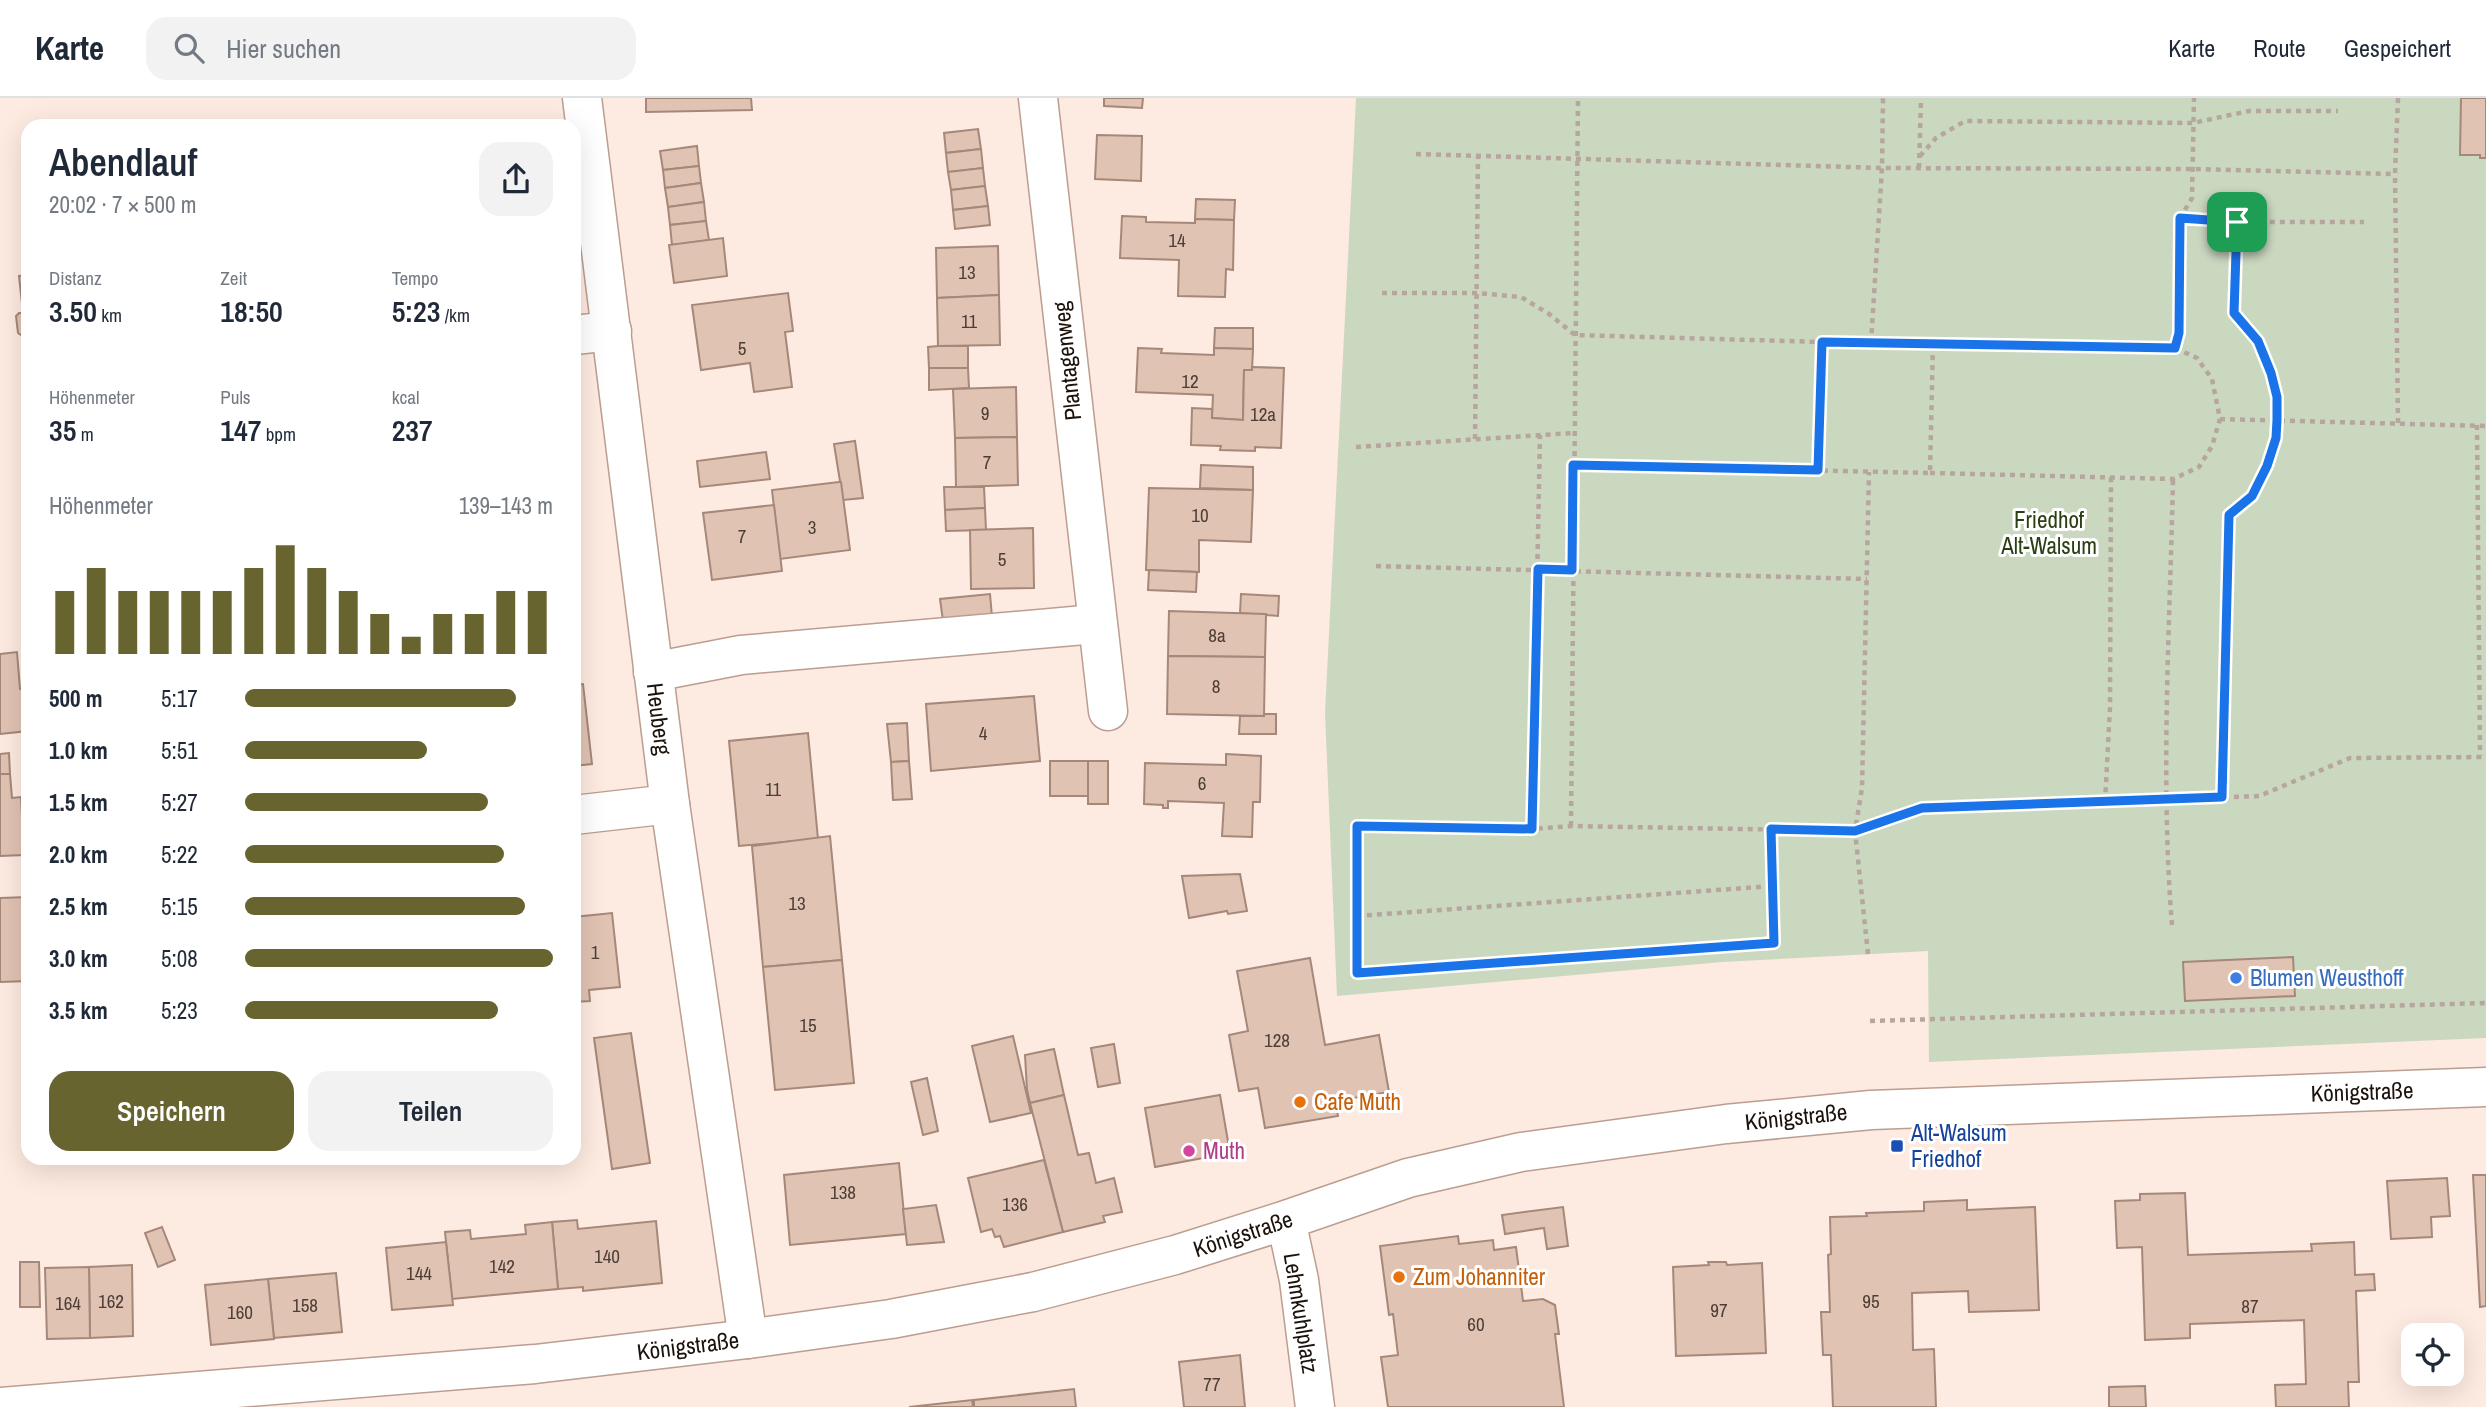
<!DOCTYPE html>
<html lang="de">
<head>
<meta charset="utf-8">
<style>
  body { margin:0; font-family:"Archivo Narrow",sans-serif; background:#f2f2f3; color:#1f2937; height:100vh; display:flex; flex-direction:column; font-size:26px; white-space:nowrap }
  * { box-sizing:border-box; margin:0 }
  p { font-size:23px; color:#747a83 }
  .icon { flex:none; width:38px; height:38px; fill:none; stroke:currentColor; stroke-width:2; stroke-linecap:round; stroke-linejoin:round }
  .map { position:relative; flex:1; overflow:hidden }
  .details { position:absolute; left:21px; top:21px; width:560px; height:1046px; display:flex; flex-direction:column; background:#fff; border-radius:21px; box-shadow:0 7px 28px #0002 }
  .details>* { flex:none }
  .buttons { position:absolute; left:2401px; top:1225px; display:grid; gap:14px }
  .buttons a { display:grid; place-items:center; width:63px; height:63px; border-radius:14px; background:#fff; box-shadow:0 7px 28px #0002; font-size:35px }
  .pin { position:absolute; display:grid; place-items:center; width:60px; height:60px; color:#fff; margin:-30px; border-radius:14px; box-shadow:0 4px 10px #0006 }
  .round { display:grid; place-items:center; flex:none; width:74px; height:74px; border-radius:21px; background:#f2f2f3 }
  .headline { display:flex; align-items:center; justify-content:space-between; height:119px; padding:0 28px }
  h1 { font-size:38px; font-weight:600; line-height:52px }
  .metrics { display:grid; grid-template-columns:repeat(3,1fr); gap:10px; height:119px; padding:7px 28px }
  .metrics div { display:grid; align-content:center }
  .metrics b { font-size:30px; font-weight:600 }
  .metrics small { font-size:19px; font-weight:400 }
  .metrics p { font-size:19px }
  .chart { height:196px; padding:14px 28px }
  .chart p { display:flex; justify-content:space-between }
  .chart svg { width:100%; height:126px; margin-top:7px; stroke:#686430; stroke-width:6 }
  .action { display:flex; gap:14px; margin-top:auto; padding:14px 28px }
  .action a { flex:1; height:80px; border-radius:21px; background:#686430; color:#fff; font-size:28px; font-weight:600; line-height:80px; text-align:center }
  .action a+a { background:#f2f2f3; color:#1f2937 }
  ul { padding:0 28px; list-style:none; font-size:23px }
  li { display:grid; grid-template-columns:112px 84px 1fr; align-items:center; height:52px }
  li i { height:18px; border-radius:9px; background:#686430 }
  header { display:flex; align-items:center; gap:42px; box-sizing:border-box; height:98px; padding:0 35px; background:#fff; border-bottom:2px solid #e0e1e3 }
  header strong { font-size:33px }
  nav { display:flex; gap:38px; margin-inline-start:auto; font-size:24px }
  .search { width:490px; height:63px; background:#f2f2f3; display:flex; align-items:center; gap:18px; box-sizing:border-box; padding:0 24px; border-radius:21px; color:#747a83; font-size:26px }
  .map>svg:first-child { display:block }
  .green { fill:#cad8c0 }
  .building { fill:#e1c3b3; stroke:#a58879; stroke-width:2 }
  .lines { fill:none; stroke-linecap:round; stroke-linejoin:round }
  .minor-casing { stroke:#bb9e8f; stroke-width:41 }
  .tertiary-casing { stroke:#bb9e8f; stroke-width:41 }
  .path { stroke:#b7a69e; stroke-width:4.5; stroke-dasharray:5 5; stroke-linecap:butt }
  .minor { stroke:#fff; stroke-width:38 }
  .tertiary { stroke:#fff; stroke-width:38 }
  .route-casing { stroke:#fff; stroke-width:14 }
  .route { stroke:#1a73e8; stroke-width:9 }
  .shop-dot { fill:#3f7fe0; stroke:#fff; stroke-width:2.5 }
  .food-dot { fill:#e8710a; stroke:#fff; stroke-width:2.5 }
  .transit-dot { fill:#1a4fb4; stroke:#fff; stroke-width:2.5 }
  .hotel-dot { fill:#d1479c; stroke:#fff; stroke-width:2.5 }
  .labels { text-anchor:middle; stroke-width:6; stroke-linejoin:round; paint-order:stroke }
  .number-label { font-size:19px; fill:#4d3e36 }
  .street-label { font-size:23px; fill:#1c120c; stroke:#fff }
  .park-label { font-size:23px; fill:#2a4014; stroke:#fff }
  .shop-label { font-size:23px; fill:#366cbe; stroke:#fff; text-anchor:start }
  .food-label { font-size:23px; fill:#c56008; stroke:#fff; text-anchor:start }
  .transit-label { font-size:23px; fill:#164399; stroke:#fff; text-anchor:start }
  .hotel-label { font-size:23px; fill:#b23c85; stroke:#fff; text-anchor:start }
</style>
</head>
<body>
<header>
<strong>Karte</strong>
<div class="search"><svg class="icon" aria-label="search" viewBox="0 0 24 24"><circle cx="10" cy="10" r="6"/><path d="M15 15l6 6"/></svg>Hier suchen</div>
<nav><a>Karte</a><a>Route</a><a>Gespeichert</a></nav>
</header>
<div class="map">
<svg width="2486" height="1309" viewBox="0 0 2486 1309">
  <rect width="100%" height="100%" fill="#fdeae0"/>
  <polygon class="green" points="1356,0 2486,0 2486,940 1929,964 1928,853 1722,864 1337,898 1325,615"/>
  <g class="building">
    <polygon points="646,0 751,0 752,12 646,14"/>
    <polygon points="1104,0 1143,0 1142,10 1104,8"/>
    <polygon points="2461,0 2486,0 2486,60 2480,60 2480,57 2460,57"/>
    <polygon points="978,31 981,51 946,55 944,35"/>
    <polygon points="1097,37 1142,38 1141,83 1095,81"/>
    <polygon points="697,48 699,68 663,72 660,53"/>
    <polygon points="981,51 983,70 948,74 946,55"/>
    <polygon points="699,68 701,85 665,90 663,72"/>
    <polygon points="983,70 985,88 951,92 948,74"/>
    <polygon points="701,85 704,104 668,109 665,90"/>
    <polygon points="985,88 988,108 953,112 951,92"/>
    <polygon points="1196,101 1235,102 1234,122 1195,121"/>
    <polygon points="704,104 706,123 670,127 668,109"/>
    <polygon points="988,108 990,127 955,131 953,112"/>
    <polygon points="1122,118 1146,119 1146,124 1195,125 1195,121 1234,122 1233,172 1226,171 1225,199 1178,198 1179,162 1120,160"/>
    <polygon points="706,123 709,142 672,147 670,127"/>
    <polygon points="723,140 727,178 674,185 669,147"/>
    <polygon points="998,148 999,197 937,200 936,150"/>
    <polygon points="28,177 28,256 27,256 25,237 21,237 18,235 16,218 19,215 23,215 19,178"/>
    <polygon points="788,195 793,233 785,234 792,289 754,294 750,265 701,272 692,207"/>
    <polygon points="999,197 1000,247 938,248 937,200"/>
    <polygon points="1215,230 1253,230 1253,251 1214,250"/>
    <polygon points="938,248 968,248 968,270 929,270 928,249"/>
    <polygon points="1138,250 1162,251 1161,255 1214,257 1214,250 1253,251 1252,272 1244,272 1243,322 1212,320 1213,297 1136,294"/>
    <polygon points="1252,269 1284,270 1281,350 1255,349 1255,353 1220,352 1221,348 1191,347 1192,310 1212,311 1212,320 1243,322 1244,272 1252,272"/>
    <polygon points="929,270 968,270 969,290 929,292"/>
    <polygon points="1016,289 1017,339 955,340 953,291"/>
    <polygon points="1017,339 1018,387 956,389 955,340"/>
    <polygon points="855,343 863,400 843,402 834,346"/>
    <polygon points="766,354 770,381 700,389 697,363"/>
    <polygon points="1201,367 1253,369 1253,392 1200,390"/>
    <polygon points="839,384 841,384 850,452 780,461 772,392"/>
    <polygon points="944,389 984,389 985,410 945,412"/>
    <polygon points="1149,390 1253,392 1251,444 1199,442 1199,474 1146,472"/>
    <polygon points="774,407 782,473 712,482 703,415"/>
    <polygon points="985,410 986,432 946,433 945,412"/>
    <polygon points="1033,430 1034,490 971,491 970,432"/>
    <polygon points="1149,472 1197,474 1196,494 1148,492"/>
    <polygon points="990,496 992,519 943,523 940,501"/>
    <polygon points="1241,496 1279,498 1278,518 1240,515"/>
    <polygon points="1169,513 1266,516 1265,559 1168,558"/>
    <polygon points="17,554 20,591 28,590 28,633 0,636 0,556"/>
    <polygon points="1168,558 1265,559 1264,618 1167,616"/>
    <polygon points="583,586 592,666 574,668 574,587"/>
    <polygon points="1034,598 1040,663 931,673 926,606"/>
    <polygon points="1264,616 1276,616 1276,636 1239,636 1240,618 1264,618"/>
    <polygon points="907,625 909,663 891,664 887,626"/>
    <polygon points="808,635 818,741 739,748 729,643"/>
    <polygon points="9,655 10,676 0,676 0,656"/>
    <polygon points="1226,656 1261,658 1260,704 1253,704 1252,739 1222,738 1224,705 1168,703 1168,710 1163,710 1163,707 1144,706 1145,665 1226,667"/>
    <polygon points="909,663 912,701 893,702 891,664"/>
    <rect x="1050" y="663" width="38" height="35"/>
    <rect x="1088" y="663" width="20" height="43"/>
    <polygon points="0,676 10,676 12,700 21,699 24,757 0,758"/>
    <polygon points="830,738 842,862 763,869 752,748"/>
    <polygon points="1240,776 1247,813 1228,816 1227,813 1189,820 1182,778"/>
    <polygon points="28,799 28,883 0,884 0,800"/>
    <polygon points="612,815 620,889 589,892 590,903 574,904 574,819"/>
    <polygon points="2293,859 2295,898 2185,903 2183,864"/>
    <polygon points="1310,860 1325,947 1379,937 1389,994 1335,1003 1338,1018 1265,1030 1258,990 1239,993 1229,937 1248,933 1237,873"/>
    <polygon points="842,862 854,985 775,992 763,869"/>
    <polygon points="631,935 650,1065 612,1071 594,940"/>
    <polygon points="1013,938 1031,1015 990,1024 972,948"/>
    <polygon points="1114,946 1120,985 1098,989 1091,950"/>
    <polygon points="1054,951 1064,997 1030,1005 1027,992 1025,957"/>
    <polygon points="927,980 938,1033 923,1037 911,984"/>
    <polygon points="1064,997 1078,1057 1089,1055 1096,1085 1114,1080 1122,1114 1103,1118 1105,1124 1063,1134 1030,1005"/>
    <polygon points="1220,997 1230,1055 1155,1069 1145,1010"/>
    <polygon points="1044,1062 1063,1134 1004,1149 1000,1138 995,1139 992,1131 981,1134 968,1080"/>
    <polygon points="899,1065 906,1136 790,1147 784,1077"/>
    <polygon points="2473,1077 2486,1077 2486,1208 2480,1209"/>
    <polygon points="2447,1080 2450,1118 2431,1119 2432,1139 2391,1141 2387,1083"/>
    <polygon points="2185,1095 2188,1157 2312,1153 2311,1146 2354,1144 2355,1177 2374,1176 2375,1192 2356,1193 2359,1284 2348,1284 2349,1309 2276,1309 2275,1287 2306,1286 2304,1222 2190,1226 2190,1240 2145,1242 2142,1149 2117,1150 2115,1103 2140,1102 2140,1096"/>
    <polygon points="1967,1102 1967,1112 2035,1109 2039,1212 1969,1214 1968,1193 1912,1195 1913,1252 1934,1251 1936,1309 1833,1309 1831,1257 1823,1257 1821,1214 1830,1214 1828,1157 1831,1156 1830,1119 1867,1118 1866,1115 1924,1113 1924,1104"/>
    <polygon points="936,1107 944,1144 907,1147 903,1111"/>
    <polygon points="1563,1109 1568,1148 1547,1151 1544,1130 1505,1136 1502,1117"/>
    <polygon points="577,1122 578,1131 656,1123 662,1185 583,1193 583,1189 558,1191 552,1124"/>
    <polygon points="552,1124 558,1191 452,1201 445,1134 470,1132 471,1141 526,1136 525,1127"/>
    <polygon points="162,1129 175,1162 158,1169 145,1135"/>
    <polygon points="1458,1138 1459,1146 1493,1142 1494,1152 1516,1149 1523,1203 1543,1201 1555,1207 1559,1236 1555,1236 1564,1309 1388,1309 1381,1259 1398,1257 1393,1216 1389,1217 1380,1148"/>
    <polygon points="446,1144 453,1207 392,1212 386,1150"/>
    <polygon points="20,1164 39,1164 40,1209 20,1209"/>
    <polygon points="1708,1164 1726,1164 1727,1167 1762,1165 1766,1255 1676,1258 1673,1169 1709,1167"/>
    <polygon points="132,1167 133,1238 90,1240 89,1169"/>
    <polygon points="89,1169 90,1240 47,1241 45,1170"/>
    <polygon points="336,1175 342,1234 274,1240 268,1181"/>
    <polygon points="268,1181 274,1241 211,1247 205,1187"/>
    <polygon points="1240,1257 1245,1309 1184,1309 1179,1264"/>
    <polygon points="2145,1288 2146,1309 2109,1309 2109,1289"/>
    <polygon points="1074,1291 1076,1309 974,1309 974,1302"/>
    <polygon points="972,1302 973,1309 909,1309"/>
  </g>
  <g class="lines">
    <defs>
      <g id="minor">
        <polyline points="582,0 670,706 748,1241"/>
        <polyline points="1038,0 1108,613"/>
        <polyline points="574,237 612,233"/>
        <polyline points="653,574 741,557 1096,526"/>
        <polyline points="574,717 670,706"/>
        <polyline points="1286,1122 1299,1182 1315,1309"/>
      </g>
      <polyline id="tertiary" points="0,1309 535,1266 748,1241 891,1221 1033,1194 1175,1157 1286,1122 1408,1080 1521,1054 1726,1026 1871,1012 2486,989"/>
    </defs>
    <use href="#minor" class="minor-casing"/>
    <use href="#tertiary" class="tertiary-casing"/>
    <g class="path">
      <polyline points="1416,56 1882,70 2192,71 2395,76"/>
      <polyline points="1920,58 1936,40 1965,23 2193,25 2249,13 2338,13"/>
      <polyline points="1919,70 1921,0"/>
      <polyline points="2180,120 2237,124 2364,124"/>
      <polyline points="1382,195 1477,195 1521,199 1549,216 1575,237 1822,244"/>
      <polyline points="1871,245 1882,70 1883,0"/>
      <polyline points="2175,250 2179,235 2180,120 2192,100 2194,0"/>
      <polyline points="2220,321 2486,328"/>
      <polyline points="2398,325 2395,76 2398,0"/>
      <polyline points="2477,327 2480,658"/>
      <polyline points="1475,341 1478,58"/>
      <polyline points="1356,349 1573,335"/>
      <polyline points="1573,367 1930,375 1933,246 1822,244 1818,372"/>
      <polyline points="1930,375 2173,381 2199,369 2212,348 2220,321 2212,281 2197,260 2175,250 1933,246"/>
      <polyline points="1376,468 1867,481"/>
      <path d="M2222,699l7,-282c7,-6 15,-11 21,-17 5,-5 7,-13 11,-19 22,-43 21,-94 -2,-136 -6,-11 -17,-21 -25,-30l3,-91"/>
      <polyline points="2105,704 2110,610 2111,379"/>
      <polyline points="1571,728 1578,0"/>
      <polyline points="1532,731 1540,337"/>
      <polyline points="1771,731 1774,845 1357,875 1357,728 1532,731 1571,728 1855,733 1922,711 2259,698 2350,660 2486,659"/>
      <polyline points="1357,818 1773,788"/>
      <path d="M2172,827c-12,-148 -2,-298 1,-446"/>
      <polyline points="1868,856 1855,733 1862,690 1869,374"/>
      <polyline points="1870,923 2486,905"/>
    </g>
    <use href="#minor" class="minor"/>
    <use href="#tertiary" class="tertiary"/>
  </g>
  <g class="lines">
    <defs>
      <polygon id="route" points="2180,120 2237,124 2234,215 2258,243 2271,275 2277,299 2277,322 2276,340 2267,368 2252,398 2229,417 2222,699 1922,710 1855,733 1771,731 1774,845 1357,875 1357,728 1532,731 1538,471 1572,472 1573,367 1818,372 1822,244 2175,250 2179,235"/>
    </defs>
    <use href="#route" class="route-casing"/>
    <use href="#route" class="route"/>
  </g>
  <circle class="shop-dot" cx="2236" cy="880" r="7"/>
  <g class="food-dot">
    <circle cx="1300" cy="1004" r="7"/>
    <circle cx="1399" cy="1179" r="7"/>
  </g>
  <rect class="transit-dot" x="1890" y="1041" width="14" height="14" rx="3.5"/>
  <circle class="hotel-dot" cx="1189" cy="1053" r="7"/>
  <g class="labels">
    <g class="number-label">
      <text x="1177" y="149">14</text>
      <text x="967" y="181">13</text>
      <text x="969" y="230">11</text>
      <text x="742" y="257">5</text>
      <text x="1190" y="290">12</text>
      <text x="985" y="322">9</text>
      <text x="1263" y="323">12a</text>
      <text x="987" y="371">7</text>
      <text x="1200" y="424">10</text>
      <text x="812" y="436">3</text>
      <text x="742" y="445">7</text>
      <text x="1002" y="468">5</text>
      <text x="1217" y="544">8a</text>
      <text x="1216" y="595">8</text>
      <text x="983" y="642">4</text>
      <text x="1202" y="692">6</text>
      <text x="773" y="698">11</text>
      <text x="797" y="812">13</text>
      <text x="595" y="861">1</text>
      <text x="808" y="934">15</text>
      <text x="1277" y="949">128</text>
      <text x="843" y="1101">138</text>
      <text x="1015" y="1113">136</text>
      <text x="607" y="1165">140</text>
      <text x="502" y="1175">142</text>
      <text x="419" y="1182">144</text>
      <text x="111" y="1210">162</text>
      <text x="1871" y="1210">95</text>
      <text x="68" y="1212">164</text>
      <text x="305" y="1214">158</text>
      <text x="2250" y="1215">87</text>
      <text x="1719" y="1219">97</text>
      <text x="240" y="1221">160</text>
      <text x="1476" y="1233">60</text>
      <text x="1212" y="1293">77</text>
    </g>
    <g class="street-label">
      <text transform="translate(1067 263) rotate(-96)" y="8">Plantagenweg</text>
      <text transform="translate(659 621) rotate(83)" y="8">Heuberg</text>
      <text transform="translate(2362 994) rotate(-2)" y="8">Königstraße</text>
      <text transform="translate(1796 1019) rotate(-6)" y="8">Königstraße</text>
      <text transform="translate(1243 1136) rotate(-18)" y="8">Königstraße</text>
      <text transform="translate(1301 1215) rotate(81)" y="8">Lehmkuhlplatz</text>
      <text transform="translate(688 1248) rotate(-7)" y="8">Königstraße</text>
    </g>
    <g class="park-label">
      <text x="2049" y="430">Friedhof<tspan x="2049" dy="26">Alt-Walsum</tspan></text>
    </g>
    <g class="shop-label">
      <text x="2250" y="888">Blumen Weusthoff</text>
    </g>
    <g class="food-label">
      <text x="1314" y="1012">Cafe Muth</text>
      <text x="1413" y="1187">Zum Johanniter</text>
    </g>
    <g class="transit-label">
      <text x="1911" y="1043">Alt-Walsum<tspan x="1911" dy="26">Friedhof</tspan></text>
    </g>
    <g class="hotel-label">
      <text x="1203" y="1061">Muth</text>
    </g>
  </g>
</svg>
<div class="buttons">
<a><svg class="icon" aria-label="locate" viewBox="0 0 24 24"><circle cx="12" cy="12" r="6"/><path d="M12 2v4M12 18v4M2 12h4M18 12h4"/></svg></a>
</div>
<div class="pin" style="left:2237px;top:124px;background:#1e9e55"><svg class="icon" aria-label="arrive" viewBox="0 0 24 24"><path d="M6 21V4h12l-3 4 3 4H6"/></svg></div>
<section class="details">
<div class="headline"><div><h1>Abendlauf</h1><p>20:02 · 7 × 500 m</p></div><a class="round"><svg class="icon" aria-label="share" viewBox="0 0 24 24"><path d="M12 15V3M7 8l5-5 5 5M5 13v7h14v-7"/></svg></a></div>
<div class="metrics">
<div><p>Distanz</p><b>3.50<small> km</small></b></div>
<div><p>Zeit</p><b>18:50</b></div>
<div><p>Tempo</p><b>5:23<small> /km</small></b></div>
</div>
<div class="metrics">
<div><p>Höhenmeter</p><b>35<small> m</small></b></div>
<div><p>Puls</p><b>147<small> bpm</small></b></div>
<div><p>kcal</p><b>237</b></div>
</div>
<div class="chart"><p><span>Höhenmeter</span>139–143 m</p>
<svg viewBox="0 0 160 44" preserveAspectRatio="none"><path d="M5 44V22M15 44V14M25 44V22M35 44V22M45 44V22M55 44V22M65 44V14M75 44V6M85 44V14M95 44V22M105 44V30M115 44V38M125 44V30M135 44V30M145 44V22M155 44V22"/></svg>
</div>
<ul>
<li><b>500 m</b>5:17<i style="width:88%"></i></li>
<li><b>1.0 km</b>5:51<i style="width:59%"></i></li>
<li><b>1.5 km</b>5:27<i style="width:79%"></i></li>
<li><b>2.0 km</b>5:22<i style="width:84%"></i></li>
<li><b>2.5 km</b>5:15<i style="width:91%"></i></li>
<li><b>3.0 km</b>5:08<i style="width:100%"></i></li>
<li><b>3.5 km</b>5:23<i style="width:82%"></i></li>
</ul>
<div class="action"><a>Speichern</a><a>Teilen</a></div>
</section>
</div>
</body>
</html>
